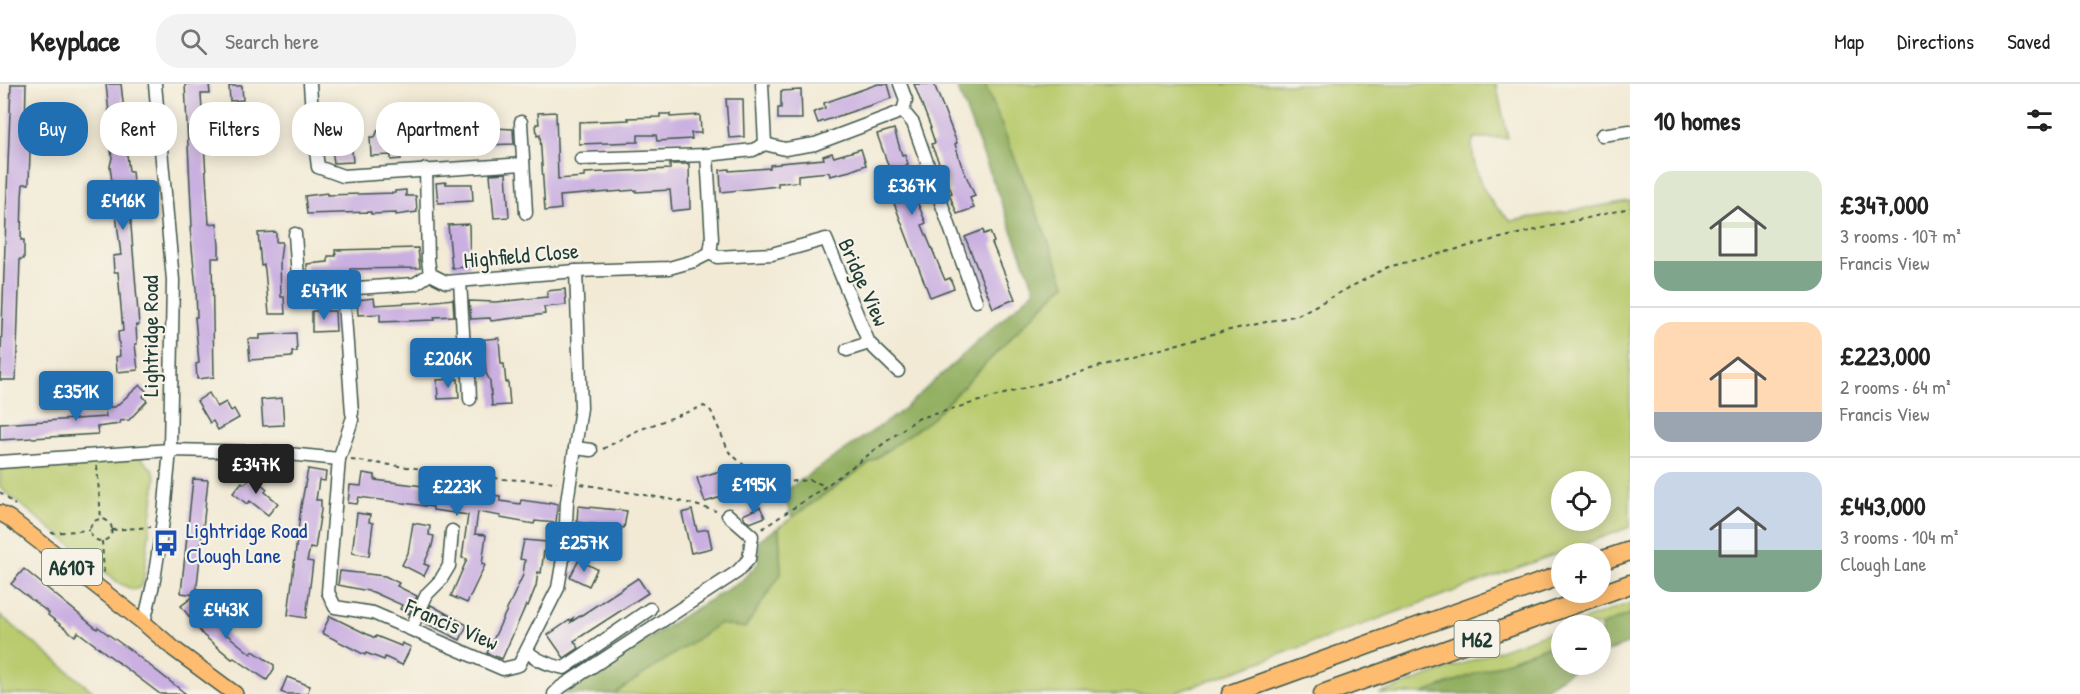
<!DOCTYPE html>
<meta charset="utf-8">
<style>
:root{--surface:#fff;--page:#f2f2f2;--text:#222;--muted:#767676;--line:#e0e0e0;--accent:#1f6fb2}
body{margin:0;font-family:"Patrick Hand",sans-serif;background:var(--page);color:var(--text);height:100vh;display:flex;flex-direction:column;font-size:22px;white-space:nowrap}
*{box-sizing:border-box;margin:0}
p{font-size:20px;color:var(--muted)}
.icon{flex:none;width:33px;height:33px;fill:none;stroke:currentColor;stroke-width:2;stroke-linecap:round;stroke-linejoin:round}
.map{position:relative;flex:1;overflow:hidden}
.details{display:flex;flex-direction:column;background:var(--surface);width:450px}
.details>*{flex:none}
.hud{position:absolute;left:18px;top:18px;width:570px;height:54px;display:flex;gap:12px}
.tools{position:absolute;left:1551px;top:387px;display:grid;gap:12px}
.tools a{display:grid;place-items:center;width:60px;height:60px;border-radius:50%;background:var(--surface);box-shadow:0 3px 15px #0003;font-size:30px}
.price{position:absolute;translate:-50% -51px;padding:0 14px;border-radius:6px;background:var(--accent);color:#fff;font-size:20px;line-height:39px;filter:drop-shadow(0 2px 3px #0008)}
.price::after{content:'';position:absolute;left:50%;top:36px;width:18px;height:14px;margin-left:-9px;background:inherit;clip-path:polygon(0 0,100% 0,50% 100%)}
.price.selected{background:#222;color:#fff}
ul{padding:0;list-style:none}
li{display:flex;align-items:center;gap:18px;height:150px;padding:0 24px}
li+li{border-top:2px solid var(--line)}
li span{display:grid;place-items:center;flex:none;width:168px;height:120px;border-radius:18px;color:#555}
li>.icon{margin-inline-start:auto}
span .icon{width:72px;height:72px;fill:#fffc;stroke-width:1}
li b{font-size:26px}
h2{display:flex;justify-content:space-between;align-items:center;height:72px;padding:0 24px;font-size:26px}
.chip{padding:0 21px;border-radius:24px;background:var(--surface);box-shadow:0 3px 15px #0003;font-size:21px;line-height:54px}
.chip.selected{background:var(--accent);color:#fff}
header{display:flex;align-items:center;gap:36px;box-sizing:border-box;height:84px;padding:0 30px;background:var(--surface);border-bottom:2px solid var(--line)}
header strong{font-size:28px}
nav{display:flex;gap:33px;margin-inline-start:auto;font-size:21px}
.search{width:420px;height:54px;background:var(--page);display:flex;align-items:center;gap:15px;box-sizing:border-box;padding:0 21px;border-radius:24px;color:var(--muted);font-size:22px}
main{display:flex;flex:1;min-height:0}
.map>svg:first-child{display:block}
.green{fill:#b9cb6e;stroke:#6c8451;stroke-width:1.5;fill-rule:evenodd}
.forest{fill:#92af61;stroke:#58764a;stroke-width:1.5}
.building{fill:#cab0e1}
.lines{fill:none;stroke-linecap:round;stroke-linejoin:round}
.minor-casing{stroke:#3f574c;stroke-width:15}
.major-casing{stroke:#3f574c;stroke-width:18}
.highway-casing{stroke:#3f574c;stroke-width:21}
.path{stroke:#3f574c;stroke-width:2;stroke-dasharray:4.5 4.5;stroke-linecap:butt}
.minor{stroke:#fff;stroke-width:12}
.major{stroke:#fdbc6f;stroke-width:15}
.highway{stroke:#fdbc6f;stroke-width:18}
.labels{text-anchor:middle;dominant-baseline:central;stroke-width:4.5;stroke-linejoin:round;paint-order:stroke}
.shield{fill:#f7f3e8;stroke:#60746a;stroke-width:1.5}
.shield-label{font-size:21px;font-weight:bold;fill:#1f3d34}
.street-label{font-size:22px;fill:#1f3d34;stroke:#f7f3e8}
.transit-label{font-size:22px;fill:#164399;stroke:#f7f3e8;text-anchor:start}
</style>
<header>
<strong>Keyplace</strong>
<div class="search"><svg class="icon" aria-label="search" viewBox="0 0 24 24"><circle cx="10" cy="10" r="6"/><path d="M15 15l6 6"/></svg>Search here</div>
<nav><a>Map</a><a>Directions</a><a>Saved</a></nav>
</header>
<main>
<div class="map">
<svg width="1630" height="610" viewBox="0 0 1630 610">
<rect width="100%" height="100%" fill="#f7f3e8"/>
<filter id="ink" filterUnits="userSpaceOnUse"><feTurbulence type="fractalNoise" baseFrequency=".0167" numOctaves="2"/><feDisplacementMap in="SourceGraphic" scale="12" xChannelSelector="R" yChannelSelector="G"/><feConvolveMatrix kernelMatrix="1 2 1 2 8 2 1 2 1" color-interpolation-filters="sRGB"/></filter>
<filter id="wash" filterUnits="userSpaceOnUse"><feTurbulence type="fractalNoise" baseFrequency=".008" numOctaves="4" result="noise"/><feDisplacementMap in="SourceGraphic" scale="24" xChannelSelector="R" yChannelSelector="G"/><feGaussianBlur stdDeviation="1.35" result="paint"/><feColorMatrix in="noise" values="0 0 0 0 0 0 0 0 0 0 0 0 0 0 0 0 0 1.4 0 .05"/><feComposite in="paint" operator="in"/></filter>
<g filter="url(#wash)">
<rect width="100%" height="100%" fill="#f2ead5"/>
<g class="green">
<path d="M985 0H1496L1508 54H1474L1472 60C1474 94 1485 115 1511 137L1630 117V443L1172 610H614L719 540 781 490 779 443 930 336 1065 200ZM1562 398H1600V436H1562Z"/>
<polygon points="140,373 153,386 156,394 143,499 139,504 133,506 119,499 0,404 0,383"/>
<polygon points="1630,519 1630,530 1601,542 1567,542"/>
<polygon points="0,531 96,610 0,610"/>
<polygon points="1561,544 1561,557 1433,606 1422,610 1379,610"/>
</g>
<g class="forest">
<polygon points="956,0 985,0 1065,199 930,336 792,433 782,409 899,329 1035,206"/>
<polygon points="779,443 781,490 745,544 719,540 614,610 564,610 680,534 740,498 758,480 760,455"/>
<polygon points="1630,530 1630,559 1601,570 1601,542"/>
<polygon points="1561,557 1562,580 1581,581 1540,607 1530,610 1422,610"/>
</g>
<g id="blocks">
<g class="building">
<polygon points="11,0 26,0 25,45 37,46 37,61 30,68 29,100 23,100 22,113 21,156 24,156 24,175 20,175 16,296 0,296"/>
<polygon points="106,0 121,0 126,45 124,45 129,87 132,87 134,109 131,109 131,142 139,241 136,241 137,260 135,260 138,286 117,288 116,273 120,272 118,248 123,247 118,188 114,188 113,172 121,171 110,82 112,74 109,49 111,49"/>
<polygon points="185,0 209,0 210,10 201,10 209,140 217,139 219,162 219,174 212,174 214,293 197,295 196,280 199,279 195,233 197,233 196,205 190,143 192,142"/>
<polygon points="878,0 888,0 892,14 818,39 814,28 825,24 824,19"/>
<polygon points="914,0 934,0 957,59 955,60 961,80 975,112 970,114 974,124 957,130 956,127 949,110 952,109 931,60 935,59 930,44 931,44"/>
<polygon points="229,2 242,2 243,16 230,17"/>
<polygon points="801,6 802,35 778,35 778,24 781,24 781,7"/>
<polygon points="726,15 743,15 744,53 729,54"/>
<polygon points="556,28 558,95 584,93 584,89 670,85 670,80 689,80 690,125 672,127 670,106 636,108 636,106 560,112 561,125 545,127 540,51 537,52 536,40 539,40 538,29"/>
<polygon points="660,30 670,30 670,33 700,31 701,49 691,49 692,55 657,57 656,51 638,51 638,58 579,60 579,38 629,36 628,34 660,33"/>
<polygon points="349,37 353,78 334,79 331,58 331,47 333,47 333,38"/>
<polygon points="493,44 513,45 514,60 453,62 434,66 435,70 423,70 423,68 401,70 401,75 391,76 391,71 371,72 370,53 375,53 378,46 383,52 387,53 436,50 436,47 456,45"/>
<polygon points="894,45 902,71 905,70 908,80 906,81 910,101 926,139 922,141 945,196 950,194 954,204 930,213 894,119 896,118 890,100 894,98 877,50"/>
<polygon points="861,65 866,81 850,87 830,92 829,88 798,91 798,98 778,99 778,102 721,108 720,86 729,85 729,87 770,84 770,81 780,80 780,79 824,75 823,72 832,69 834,73"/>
<polygon points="506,89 509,133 494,134 490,90"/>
<polygon points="446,98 446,100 472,100 473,117 438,119 436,99"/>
<polygon points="406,106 406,112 416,112 417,128 396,131 396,129 371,130 371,128 307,130 305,112 327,109 327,111 395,109 395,107"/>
<polygon points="469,140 470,183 452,184 448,141"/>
<polygon points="983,146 984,150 990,148 994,158 992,159 1015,215 993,224 965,153"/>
<polygon points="276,148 276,158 282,158 280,176 281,213 284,213 285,230 269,230 265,186 264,181 261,182 258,149"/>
<polygon points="418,164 420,184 350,185 350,189 325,192 326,195 308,196 307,180 328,178 328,172 336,172 335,166"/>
<polygon points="565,205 566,221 544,223 545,230 491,237 490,234 471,235 469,217 496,218 547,213 547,207"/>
<polygon points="374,214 375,221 427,218 453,215 454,232 434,233 435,236 380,238 380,230 358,231 357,216"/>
<polygon points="312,227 335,227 336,247 312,248"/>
<polygon points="296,249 297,268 292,268 292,273 250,276 248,255 260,255 260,251"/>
<polygon points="499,254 501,280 504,280 506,299 508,298 510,321 492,322 490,297 486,289 485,278 479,279 477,256"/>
<polygon points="443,258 444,281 422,282 420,260"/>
<polygon points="458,295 459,314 438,315 437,296"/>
<polygon points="140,301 147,308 143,312 147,317 129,336 120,337 120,340 97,343 98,350 0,356 0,340 106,333 105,323 115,323"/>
<polygon points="209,309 217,323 226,318 231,327 234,325 239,334 218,346 213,337 210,339 197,317"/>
<polygon points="282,314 284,341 263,342 261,316"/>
<polygon points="308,385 326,388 325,397 319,396 316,416 321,416 321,426 315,465 310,464 307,477 313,478 306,534 288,531 301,422"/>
<polygon points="720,387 728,411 705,418 697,394"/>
<polygon points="363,389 375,391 375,396 431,403 445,405 445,408 471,411 471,409 500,412 500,417 520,420 521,416 549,420 549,418 558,420 556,439 535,437 534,440 500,434 501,432 478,428 475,450 486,451 482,480 485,481 467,519 451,512 467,475 462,474 468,431 433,426 433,423 359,413 357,420 348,419 350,401 361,402"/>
<polygon points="253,393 267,405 265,408 278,419 268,431 250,417 247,420 233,409 242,398 244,400"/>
<polygon points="193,395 208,396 196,511 181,509"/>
<polygon points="578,422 627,427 624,444 577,438"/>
<polygon points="760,423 765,433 750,439 745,435 743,431"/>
<polygon points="692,426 697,447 708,445 712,464 691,469 682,429"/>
<polygon points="357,429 370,431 369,438 373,439 369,472 352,469"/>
<polygon points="413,439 430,442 429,451 434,452 432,462 424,480 429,482 424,492 402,481 408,469"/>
<polygon points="524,456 547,458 546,467 544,467 541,489 538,488 536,502 528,522 526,521 502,575 487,569 523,491 525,476 520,475"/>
<polygon points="579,476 597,485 589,502 570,493"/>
<polygon points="24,485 97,545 98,543 130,566 186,610 160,610 78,548 75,552 48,531 49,529 11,500"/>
<polygon points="340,487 385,492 399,499 397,502 417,512 409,530 400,525 402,521 373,508 338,501"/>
<polygon points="638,494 648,509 574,557 579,564 564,574 548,551 573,534 571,538"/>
<polygon points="194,512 220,545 251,570 253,567 274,581 274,585 267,596 234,574 232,575 203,551 181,522"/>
<polygon points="431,521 467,541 460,556 423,538"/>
<polygon points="330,532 375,554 376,552 401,562 402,559 411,563 402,581 385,573 384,576 366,569 365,571 322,549"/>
<polygon points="287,593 310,602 307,610 286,610 281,608"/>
</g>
</g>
</g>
<g filter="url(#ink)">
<use href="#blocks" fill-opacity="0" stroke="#3f574c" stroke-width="1.5"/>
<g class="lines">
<g class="minor-casing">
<g id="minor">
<polyline points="310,0 313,43 318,83 343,92 523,80"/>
<polyline points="903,27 913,39 976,217"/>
<polyline points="521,38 526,129"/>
<polyline points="1602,51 1630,47"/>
<polyline points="765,60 785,65 815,60 903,27 906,16 900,0"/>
<polyline points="581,75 707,71"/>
<polyline points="426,85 428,176 430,190"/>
<polyline points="295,150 299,208 415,200 430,190"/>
<polyline points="710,169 717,173 772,170 826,155 869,259 898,287"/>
<polyline points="710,169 712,155 707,71 753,66 765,60 762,0"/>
<polyline points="430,190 446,198 576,187 669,184 694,177 710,169"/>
<polyline points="460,197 465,282 469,292 470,315"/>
<polyline points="343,205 352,329"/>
<polyline points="847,266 869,259"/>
<polyline points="352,336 339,375 328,508 335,523 373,529 503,585 519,581 558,504 565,463 567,418 581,324 576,187"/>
<polyline points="575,364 591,366"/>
<polyline points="0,378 170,366 268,368 339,375"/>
<polyline points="565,463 596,468"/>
<polyline points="144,539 154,496 164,430 170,366 173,196 155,0"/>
<polyline points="411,545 427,510 440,497 449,482 452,447"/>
<path d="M527 567C537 577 550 581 564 584L650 525"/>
<polyline points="554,610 561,603 737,488 749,475 752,452 728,431"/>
</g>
</g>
<g class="major-casing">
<polyline id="major" points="0,429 9,434 144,539 174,565 235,610"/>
</g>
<g class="highway-casing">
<g id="highway">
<polyline points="1600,477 1630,467"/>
<polyline points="1231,610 1562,491"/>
<polyline points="1323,610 1630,500"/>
</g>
</g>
<g class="path">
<polyline points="603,365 636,347 704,322 711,327 729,368 747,384 783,398 810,396 826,402"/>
<polyline points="351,376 503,395 557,398"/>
<polyline points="97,382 101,435"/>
<polyline points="581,400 685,418 716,427"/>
<polyline points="0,408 15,421"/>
<circle cx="101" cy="446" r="11"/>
<polyline points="762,445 826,402 917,335 1216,249 1298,231 1388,183 1492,156 1630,124"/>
<polyline points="112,446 151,443"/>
<polyline points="51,449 90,446"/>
<polyline points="102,457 104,490"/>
</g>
<use href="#minor" class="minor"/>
<use href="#major" class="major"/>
<use href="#highway" class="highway"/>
</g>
</g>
<defs>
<g id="bus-bare" transform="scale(2.07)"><path d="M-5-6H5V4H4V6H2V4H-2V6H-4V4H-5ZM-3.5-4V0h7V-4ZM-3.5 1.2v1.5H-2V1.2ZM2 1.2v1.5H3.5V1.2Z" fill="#1a4fb4" stroke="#f7f3e8" stroke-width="2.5" paint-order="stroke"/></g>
</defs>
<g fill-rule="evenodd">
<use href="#bus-bare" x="166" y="459"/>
</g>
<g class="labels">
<g class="shield">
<rect x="42" y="465" width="60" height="36" rx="4.5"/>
<rect x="1454.5" y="537" width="45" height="36" rx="4.5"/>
</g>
<g class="shield-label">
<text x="72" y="483">A6107</text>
<text x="1477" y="555">M62</text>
</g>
<g class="street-label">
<text transform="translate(521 171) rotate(-5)">Highfield Close</text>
<text transform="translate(864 198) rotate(66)">Bridge View</text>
<text transform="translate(150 252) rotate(-90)">Lightridge Road</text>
<text transform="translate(452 540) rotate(23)">Francis View</text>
</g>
<g class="transit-label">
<text x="186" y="446">Lightridge Road<tspan x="186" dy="25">Clough Lane</tspan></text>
</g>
</g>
</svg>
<div class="tools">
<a><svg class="icon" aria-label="locate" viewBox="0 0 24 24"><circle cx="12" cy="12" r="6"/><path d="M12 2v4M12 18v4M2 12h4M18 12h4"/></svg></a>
<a>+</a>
<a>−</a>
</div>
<b class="price" style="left:912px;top:132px">£367K</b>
<b class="price" style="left:123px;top:147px">£416K</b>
<b class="price" style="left:324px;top:237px">£471K</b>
<b class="price" style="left:448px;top:305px">£206K</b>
<b class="price" style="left:76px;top:338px">£351K</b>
<b class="price selected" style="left:256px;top:411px">£347K</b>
<b class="price" style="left:754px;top:431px">£195K</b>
<b class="price" style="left:457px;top:433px">£223K</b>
<b class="price" style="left:584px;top:489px">£257K</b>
<b class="price" style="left:226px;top:556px">£443K</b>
<div class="hud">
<a class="chip selected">Buy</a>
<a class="chip">Rent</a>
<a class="chip">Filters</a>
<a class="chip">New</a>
<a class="chip">Apartment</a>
</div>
</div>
<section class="details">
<h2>10 homes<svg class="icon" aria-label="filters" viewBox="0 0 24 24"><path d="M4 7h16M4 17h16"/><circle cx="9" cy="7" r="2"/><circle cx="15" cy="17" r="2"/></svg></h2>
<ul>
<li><span style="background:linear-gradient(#dfe7d0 75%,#7fa58c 0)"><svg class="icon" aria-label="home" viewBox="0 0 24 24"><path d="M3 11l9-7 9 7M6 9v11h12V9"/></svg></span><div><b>£347,000</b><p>3 rooms · 107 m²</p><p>Francis View</p></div></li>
<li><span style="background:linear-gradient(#ffd9b3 75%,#9aa5b1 0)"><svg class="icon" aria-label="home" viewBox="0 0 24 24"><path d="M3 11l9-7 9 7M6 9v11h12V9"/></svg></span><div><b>£223,000</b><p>2 rooms · 64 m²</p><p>Francis View</p></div></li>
<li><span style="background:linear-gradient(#c9d6e8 65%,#7fa58c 0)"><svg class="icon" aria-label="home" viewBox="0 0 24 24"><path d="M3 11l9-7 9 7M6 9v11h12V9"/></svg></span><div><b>£443,000</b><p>3 rooms · 104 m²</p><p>Clough Lane</p></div></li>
</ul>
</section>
</main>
